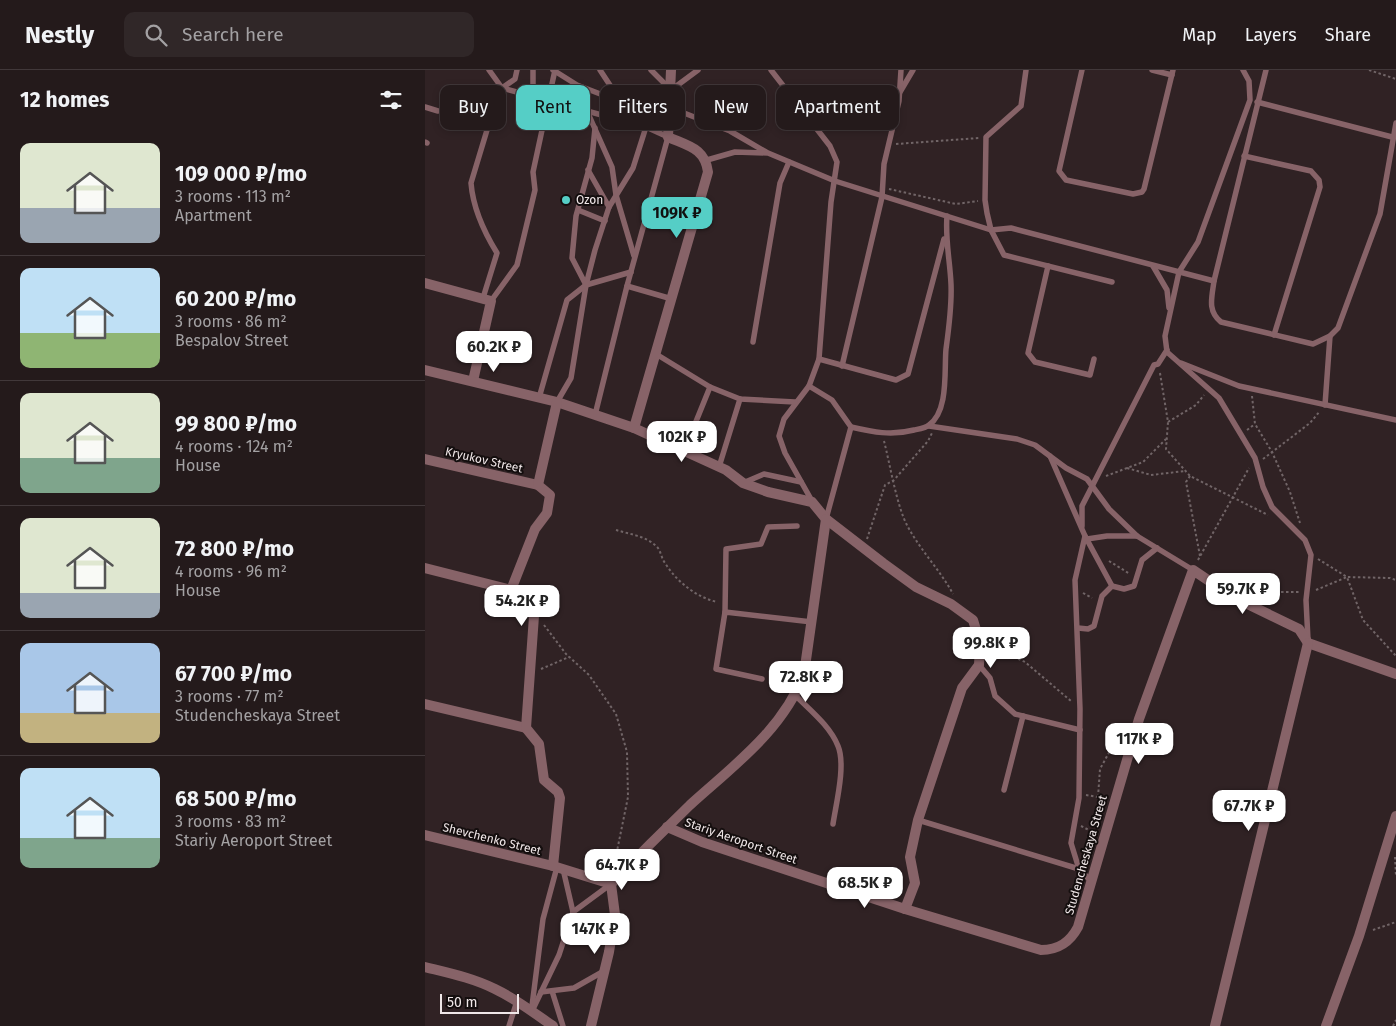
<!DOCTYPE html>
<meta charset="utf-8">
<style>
:root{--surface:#241a1b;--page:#302728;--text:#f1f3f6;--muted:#a3a1a3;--line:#41383a;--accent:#55cec6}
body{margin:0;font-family:"Fira Sans",sans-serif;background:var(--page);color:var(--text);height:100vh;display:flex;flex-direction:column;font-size:19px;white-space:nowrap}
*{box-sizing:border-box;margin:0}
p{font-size:16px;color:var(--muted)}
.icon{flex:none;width:28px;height:28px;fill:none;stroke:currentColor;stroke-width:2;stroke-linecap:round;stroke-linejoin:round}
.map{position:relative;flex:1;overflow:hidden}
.details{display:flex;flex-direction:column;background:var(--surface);width:425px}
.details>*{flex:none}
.hud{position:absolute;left:15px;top:15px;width:475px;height:45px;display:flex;gap:10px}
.scale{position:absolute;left:15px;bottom:12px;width:79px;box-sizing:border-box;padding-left:5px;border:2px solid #f0e7e8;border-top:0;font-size:14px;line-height:18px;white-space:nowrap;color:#f0e7e8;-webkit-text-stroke:4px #140e0e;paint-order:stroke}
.price{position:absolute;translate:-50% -42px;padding:0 11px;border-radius:10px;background:#fff;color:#222;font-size:16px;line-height:32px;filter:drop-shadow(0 1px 2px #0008)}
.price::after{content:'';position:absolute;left:50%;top:30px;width:15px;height:11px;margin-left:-8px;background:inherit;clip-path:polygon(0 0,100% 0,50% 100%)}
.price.active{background:var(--accent);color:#111}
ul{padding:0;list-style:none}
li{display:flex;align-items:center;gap:15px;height:125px;padding:0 20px}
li+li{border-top:1px solid var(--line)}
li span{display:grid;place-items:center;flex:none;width:140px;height:100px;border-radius:10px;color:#555}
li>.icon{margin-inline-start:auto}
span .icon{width:60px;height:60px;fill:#fffc;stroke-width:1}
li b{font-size:21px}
h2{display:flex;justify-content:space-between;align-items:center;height:60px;padding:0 20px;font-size:21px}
.pill{padding:0 18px;border-radius:10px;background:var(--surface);box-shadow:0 2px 8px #0003,0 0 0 1px var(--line);font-size:18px;line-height:45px}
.pill.active{background:var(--accent);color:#111}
header{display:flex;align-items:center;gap:30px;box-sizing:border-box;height:70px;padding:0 25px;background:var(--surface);border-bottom:1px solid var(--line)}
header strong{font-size:24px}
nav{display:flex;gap:28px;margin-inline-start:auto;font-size:18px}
.search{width:350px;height:45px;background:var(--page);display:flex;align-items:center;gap:12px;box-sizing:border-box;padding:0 18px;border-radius:10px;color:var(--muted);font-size:19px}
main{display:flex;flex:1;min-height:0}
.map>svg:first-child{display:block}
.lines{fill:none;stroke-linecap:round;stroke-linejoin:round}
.path{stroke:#716567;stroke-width:2;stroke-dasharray:2.5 2.5;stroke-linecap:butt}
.service{stroke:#876368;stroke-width:5.5}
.minor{stroke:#876368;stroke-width:10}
.tertiary{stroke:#876368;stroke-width:10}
.poi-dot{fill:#55cec6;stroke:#140e0e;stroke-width:2}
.labels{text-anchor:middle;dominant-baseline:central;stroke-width:4;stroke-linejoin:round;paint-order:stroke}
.poi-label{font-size:12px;fill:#f0e7e8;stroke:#140e0e;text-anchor:start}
.street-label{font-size:12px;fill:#f0e7e8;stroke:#140e0e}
</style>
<header>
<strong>Nestly</strong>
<div class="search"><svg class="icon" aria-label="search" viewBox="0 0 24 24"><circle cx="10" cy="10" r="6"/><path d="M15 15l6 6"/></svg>Search here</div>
<nav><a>Map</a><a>Layers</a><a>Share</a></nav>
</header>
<main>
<section class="details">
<h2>12 homes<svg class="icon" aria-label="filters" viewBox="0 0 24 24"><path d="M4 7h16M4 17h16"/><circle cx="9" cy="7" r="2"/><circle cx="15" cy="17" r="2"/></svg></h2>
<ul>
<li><span style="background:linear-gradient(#dfe7d0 65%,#9aa5b1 0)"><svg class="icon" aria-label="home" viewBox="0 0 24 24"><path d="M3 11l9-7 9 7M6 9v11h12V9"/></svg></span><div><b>109 000 ₽/mo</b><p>3 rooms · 113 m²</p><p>Apartment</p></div></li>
<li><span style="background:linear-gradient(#bfe0f5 65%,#8fb573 0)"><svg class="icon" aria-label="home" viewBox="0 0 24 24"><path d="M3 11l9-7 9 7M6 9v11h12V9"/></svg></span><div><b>60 200 ₽/mo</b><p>3 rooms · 86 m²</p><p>Bespalov Street</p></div></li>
<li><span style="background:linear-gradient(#dfe7d0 65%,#7fa58c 0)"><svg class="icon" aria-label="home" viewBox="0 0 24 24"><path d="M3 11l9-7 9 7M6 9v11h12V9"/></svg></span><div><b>99 800 ₽/mo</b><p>4 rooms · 124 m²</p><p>House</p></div></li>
<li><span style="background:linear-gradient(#dfe7d0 75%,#9aa5b1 0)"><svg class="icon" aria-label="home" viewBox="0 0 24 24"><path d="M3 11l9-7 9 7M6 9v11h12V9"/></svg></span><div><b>72 800 ₽/mo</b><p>4 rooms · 96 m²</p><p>House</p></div></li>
<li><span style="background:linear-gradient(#a9c7e8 70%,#c2b280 0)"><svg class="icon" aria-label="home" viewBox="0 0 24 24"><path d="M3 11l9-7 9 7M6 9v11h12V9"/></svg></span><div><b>67 700 ₽/mo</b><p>3 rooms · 77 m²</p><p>Studencheskaya Street</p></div></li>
<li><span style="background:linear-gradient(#bfe0f5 70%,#7fa58c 0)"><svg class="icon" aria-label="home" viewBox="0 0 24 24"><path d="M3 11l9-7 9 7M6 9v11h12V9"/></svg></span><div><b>68 500 ₽/mo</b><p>3 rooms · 83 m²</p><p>Stariy Aeroport Street</p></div></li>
</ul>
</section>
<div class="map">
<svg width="971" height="956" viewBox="0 0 971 956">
<rect width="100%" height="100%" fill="#302224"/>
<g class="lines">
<g class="path">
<polyline points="944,0 971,9"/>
<polyline points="471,74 554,68"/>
<polyline points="464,119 531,134 553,131"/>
<polyline points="735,303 743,352 741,379 765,406 843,445"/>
<polyline points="827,326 830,354 847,382 865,422 875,453"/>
<polyline points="743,352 771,335 779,325"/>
<polyline points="822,360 830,354"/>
<path d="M459 371C465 394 472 438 483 457 496 481 515 500 528 524"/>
<polyline points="838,389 885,353 895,341"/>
<polyline points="702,398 726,405 760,401"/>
<polyline points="681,406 718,392 741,369"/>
<polyline points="765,406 761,412 775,486"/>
<path d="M191 460C204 464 221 466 231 476 236 480 236 488 240 493 252 512 271 527 292 532"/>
<polyline points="442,469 460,415 469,410 503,371 507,363"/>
<polyline points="893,489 922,507 965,508 971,510"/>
<polyline points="773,490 824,398"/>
<polyline points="684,491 705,504"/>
<polyline points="891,520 922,507 938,550 971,586"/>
<polyline points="821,522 874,522"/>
<polyline points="658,523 667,528"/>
<polyline points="119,555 141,584 164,605 191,644 202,682 203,727 192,781 195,789"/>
<polyline points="566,576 600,592 646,631"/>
<polyline points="116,599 144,587"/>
<polyline points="661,725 673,727 679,732"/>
<polyline points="673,727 675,699 692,668 699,662"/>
<polyline points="656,756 670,763"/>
<polyline points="970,787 971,807"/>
<polyline points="948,860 971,852"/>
<polyline points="968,956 971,950"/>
</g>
<g class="service">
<polyline points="64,0 77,18 221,57 243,67 202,216 170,345"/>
<polyline points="108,0 108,27"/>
<polyline points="128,0 152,15 196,32 232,32 246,20 226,0"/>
<polyline points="175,0 196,32 205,52"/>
<polyline points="273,0 246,20 259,43 305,61 341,82"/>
<polyline points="346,0 405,76 412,92 406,132 394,289 384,316 359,349 354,366 360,383 387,431"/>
<polyline points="601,0 596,36 561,67 560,130 562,143 566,160 579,185 687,212"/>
<polyline points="657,0 634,101 641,110 708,124 717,122 719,119 748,0"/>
<polyline points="727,0 747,5"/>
<polyline points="818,0 824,11 825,30 773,172 754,202 740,266 742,282 794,328 830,388 838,417 847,437 880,470 886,485 881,530 883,570"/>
<path d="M841 0 789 211C787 227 782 241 796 252L888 274 905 266 913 258 955 144 971 53"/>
<polyline points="475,22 488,0"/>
<polyline points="832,32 967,67"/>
<polyline points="0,37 13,41"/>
<polyline points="162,41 187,97 191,125 209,186"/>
<polyline points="0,72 2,73"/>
<polyline points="819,86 886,101 894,110 895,117 849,265"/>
<polyline points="282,90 310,82 343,83 410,111 566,160 586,158 789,211"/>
<polyline points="163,100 184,137"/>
<polyline points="153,140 180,151"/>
<polyline points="623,196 603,283 610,292 665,305 669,289"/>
<polyline points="728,196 742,220 744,238"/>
<polyline points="161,215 147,188 151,146 167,88 170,58"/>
<polyline points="202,216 247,229"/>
<path d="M58 228 72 183C59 162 48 138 46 113L72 27 77 18 90 9 92 0"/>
<polyline points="66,231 92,195 110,120 108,102 130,0"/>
<polyline points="328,272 355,113 364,92"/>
<polyline points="231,284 285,317 315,329 370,332"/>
<polyline points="394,289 471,310 483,304 519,169"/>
<polyline points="756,293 814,316 971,350"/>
<polyline points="417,296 457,127 459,94 474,31 476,0"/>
<polyline points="384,316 407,330 426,357 401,449"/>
<polyline points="114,328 142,230 161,215 206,202"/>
<polyline points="132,332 146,308 161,215 170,180 184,137 208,98 221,57"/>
<polyline points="900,335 905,266"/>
<polyline points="504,356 592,369 610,375 641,398 662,409 684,439 712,466 768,500"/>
<path d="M426 357C448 362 466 366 489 360 494 359 501 358 504 355 524 341 519 300 521 279 524 257 527 236 526 214 525 191 520 169 522 146"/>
<polyline points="259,381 285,317"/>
<polyline points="625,386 660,466 650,510 655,639 654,728 646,773 654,799 666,811"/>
<polyline points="294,397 315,329"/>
<polyline points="318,413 339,404 376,412"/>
<polyline points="657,456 657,436 729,295 733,294 742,280"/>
<polyline points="660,466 687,516 699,519 709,516 717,490 732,478"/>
<polyline points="662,469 682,466 712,466"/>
<polyline points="300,542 301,479 336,474 343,457 372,456"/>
<polyline points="653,558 663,559 669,556 677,526 687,516"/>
<polyline points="554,595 565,608 570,626 590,644 655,660"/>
<polyline points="337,609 291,599 300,542 387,552"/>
<path d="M371 626C386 641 405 656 413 676 421 695 411 734 408 754"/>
<polyline points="579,720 598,646"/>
<polyline points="493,750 654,799"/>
<polyline points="148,842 186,814"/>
<polyline points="127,921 138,956"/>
<polyline points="116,922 149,918 179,901"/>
<polyline points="107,936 118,849 132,797"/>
<polyline points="107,941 134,885 148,842 138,799"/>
<polyline points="84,956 92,931"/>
</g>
<g class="minor">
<polyline points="0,213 66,231 48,311"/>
<polyline points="0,300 132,332 209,358 301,400 318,413 343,422 387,432 401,449 458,493 491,517 526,534 548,550 555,573 554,595 537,618 493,750 485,787 490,813 480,839"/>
<path d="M209 358 283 102C280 78 263 76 243 67L246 0"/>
<polyline points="0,389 113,415"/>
<polyline points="0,498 86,520"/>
<polyline points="0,634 101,658"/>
<path d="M242 757 277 772 480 839 616 880C634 880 645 872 653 857L714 649 768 500 808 527 874 559 883 573 971 604"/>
<path d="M0 765 128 796 186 814C212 787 238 761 265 735 308 696 358 660 379 604L401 449"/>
<polyline points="128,796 135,728 133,722 119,710 114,674 101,658 109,546 86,520 110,459 122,443 125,425 113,415 132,332"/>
<polyline points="166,956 184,882 190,845 186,814"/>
<polyline points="790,956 883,573"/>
<polyline points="901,956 934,866 971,746"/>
</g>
<path class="tertiary" d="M0 897C24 903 48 908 70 919 91 929 109 943 128 956"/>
</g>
<circle class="poi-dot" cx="141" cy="130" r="5"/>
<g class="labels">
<g class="poi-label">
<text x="151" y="130">Ozon</text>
</g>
<g class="street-label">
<text transform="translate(59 390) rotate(13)">Kryukov Street</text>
<text transform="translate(67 769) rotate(14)">Shevchenko Street</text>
<text transform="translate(316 771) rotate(19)">Stariy Aeroport Street</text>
<text transform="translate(661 785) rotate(-74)">Studencheskaya Street</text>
</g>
</g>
</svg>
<div class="scale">50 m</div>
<b class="price active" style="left:252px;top:169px">109K ₽</b>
<b class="price" style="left:69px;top:303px">60.2K ₽</b>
<b class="price" style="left:257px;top:393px">102K ₽</b>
<b class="price" style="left:818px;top:545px">59.7K ₽</b>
<b class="price" style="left:97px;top:557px">54.2K ₽</b>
<b class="price" style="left:566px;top:599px">99.8K ₽</b>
<b class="price" style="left:381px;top:633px">72.8K ₽</b>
<b class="price" style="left:714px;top:695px">117K ₽</b>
<b class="price" style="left:824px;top:762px">67.7K ₽</b>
<b class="price" style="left:197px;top:821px">64.7K ₽</b>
<b class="price" style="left:440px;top:839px">68.5K ₽</b>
<b class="price" style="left:170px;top:885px">147K ₽</b>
<div class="hud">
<a class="pill">Buy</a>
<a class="pill active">Rent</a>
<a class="pill">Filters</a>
<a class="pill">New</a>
<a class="pill">Apartment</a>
</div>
</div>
</main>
